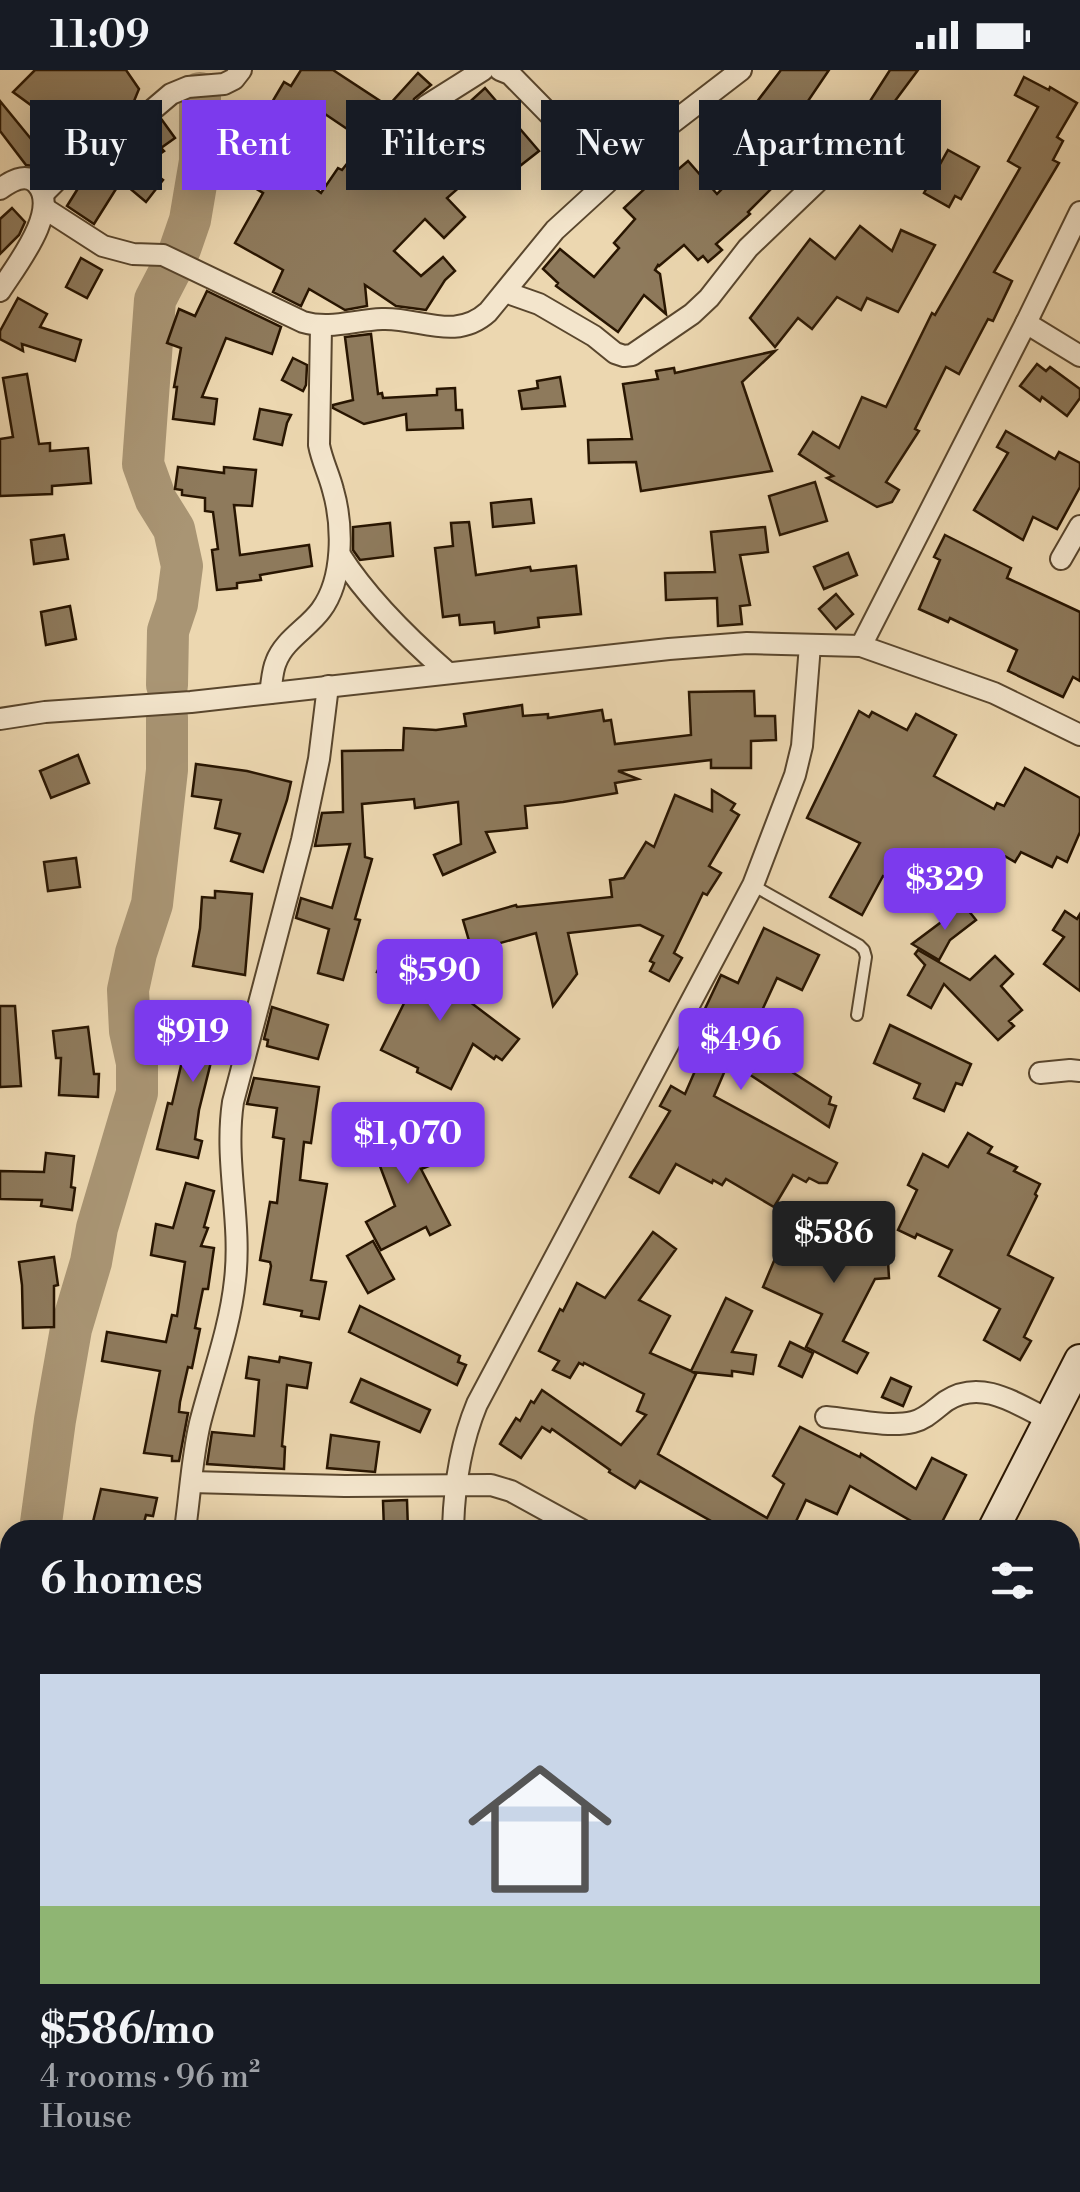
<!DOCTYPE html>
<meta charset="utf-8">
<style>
:root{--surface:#171b24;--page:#20242c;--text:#f1f3f6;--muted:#9ea1a6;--line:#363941;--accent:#7c3aed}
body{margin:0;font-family:"Libre Bodoni",serif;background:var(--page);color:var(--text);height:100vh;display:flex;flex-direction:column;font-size:38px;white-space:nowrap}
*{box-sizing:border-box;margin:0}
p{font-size:32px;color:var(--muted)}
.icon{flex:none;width:55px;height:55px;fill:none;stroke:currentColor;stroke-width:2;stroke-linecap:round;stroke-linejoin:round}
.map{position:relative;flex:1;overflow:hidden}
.side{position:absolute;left:0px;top:1450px;width:1080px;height:672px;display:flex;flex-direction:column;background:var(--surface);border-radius:30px 30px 0 0;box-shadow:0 5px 25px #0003}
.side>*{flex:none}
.banner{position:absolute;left:30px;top:30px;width:1020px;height:90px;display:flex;gap:20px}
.price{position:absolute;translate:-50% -85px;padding:0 22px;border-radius:10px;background:var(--accent);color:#fff;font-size:32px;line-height:65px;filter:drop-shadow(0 2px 5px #0008)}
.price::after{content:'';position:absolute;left:50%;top:60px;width:30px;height:22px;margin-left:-15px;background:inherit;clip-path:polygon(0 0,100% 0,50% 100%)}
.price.active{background:#222;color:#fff}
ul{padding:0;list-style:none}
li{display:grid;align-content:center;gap:20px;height:530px;padding:0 40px}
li+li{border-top:2px solid var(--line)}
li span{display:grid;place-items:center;height:310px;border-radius:0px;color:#555}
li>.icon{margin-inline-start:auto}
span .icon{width:180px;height:180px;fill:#fffc;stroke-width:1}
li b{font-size:42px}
h2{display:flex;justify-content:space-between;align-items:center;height:120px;padding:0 40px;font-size:42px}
.chip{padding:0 35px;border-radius:0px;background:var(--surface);box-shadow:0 5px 25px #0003;font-size:35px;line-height:90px}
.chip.active{background:var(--accent);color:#fff}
.status{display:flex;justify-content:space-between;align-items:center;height:70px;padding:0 50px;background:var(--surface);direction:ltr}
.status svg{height:28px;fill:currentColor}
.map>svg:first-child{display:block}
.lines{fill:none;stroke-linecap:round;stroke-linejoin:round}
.river{stroke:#a99574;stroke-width:42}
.building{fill:#8e7a5c;stroke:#281501;stroke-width:2.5;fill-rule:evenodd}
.lane-casing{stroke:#59462d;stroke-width:14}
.street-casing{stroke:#59462d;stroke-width:24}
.secondary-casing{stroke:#281501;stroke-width:34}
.lane{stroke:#f3e5cc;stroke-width:10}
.street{stroke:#f3e5cc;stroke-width:20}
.secondary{stroke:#f3e5cc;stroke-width:30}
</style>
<div class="status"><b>11:09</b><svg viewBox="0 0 49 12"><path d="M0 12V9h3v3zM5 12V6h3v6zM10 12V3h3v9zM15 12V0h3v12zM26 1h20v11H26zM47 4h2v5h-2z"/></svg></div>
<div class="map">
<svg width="1080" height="2122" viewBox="0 0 1080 2122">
<rect width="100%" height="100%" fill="#ecd7b0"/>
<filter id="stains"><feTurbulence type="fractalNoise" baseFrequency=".002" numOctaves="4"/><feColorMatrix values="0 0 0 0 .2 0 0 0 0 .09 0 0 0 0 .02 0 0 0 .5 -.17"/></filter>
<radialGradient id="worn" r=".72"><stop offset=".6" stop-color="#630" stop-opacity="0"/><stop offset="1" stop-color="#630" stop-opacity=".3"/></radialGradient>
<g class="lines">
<g class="river">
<polyline points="180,179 190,150 200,91 200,23"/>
<polyline points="167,615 168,561 177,534 182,496 174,459 156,430 143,394 155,230 170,201"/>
<polyline points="40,1460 55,1350 71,1259 91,1192 97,1158 137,1023 137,993 130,961 128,920 136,883 152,834 167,700 167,647"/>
<polyline points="0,1875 10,1777"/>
</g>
</g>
<g class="building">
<polygon points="35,0 126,0 139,19 132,36 118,45 99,37 76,68 13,22"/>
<path d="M301 0H333L388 36 418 3 431 15 414 29 412 36 414 42 421 48 431 49 441 58 485 18 539 81 502 110 488 92 447 128 465 147 444 168 425 149 394 181 421 206 443 187 455 201 445 210 426 240 396 236 365 215 367 236 345 240 309 219 301 236 273 222 283 200 235 173 263 123 232 104 244 84 209 62 223 41 255 61 284 12 291 16ZM319 40 365 71 342 100 338 98 321 123 285 95Z"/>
<polygon points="781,0 829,0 808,31 842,60 859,35 865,39 890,0 918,0 892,35 902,42 881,74 876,71 859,94 850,87 839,103 816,85 800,108 790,100 748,142 750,144 716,174 722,180 708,192 703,186 698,190 684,175 659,196 658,195 655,200 660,204 666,244 644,225 618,262 556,216 558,213 543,199 560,179 594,207 619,178 614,173 635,149 624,138 656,108 661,114 688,91 717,124 762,79 749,68 770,43 756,33"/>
<polygon points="1024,7 1049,20 1050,17 1077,33 1057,67 1063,71 1053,90 1059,93 994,202 1012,211 993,251 988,249 959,304 946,297 915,359 919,361 886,412 899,420 892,432 877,437 827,408 833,406 799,384 813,362 839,378 862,327 886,337 932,243 935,245 1020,98 1008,91 1038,37 1015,25"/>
<polygon points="0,31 45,86 33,96 26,95 0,61"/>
<polygon points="162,50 175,68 161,78 164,81 144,95 163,110 146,132 121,111 94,154 67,136 82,112 84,113 132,68"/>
<polygon points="948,80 979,97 961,129 955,126 949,137 924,123"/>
<polygon points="12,138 25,152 19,165 0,184 0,149"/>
<polygon points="860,156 892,181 901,160 935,175 898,242 867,228 861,240 837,227 812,259 798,248 775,277 750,248 810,169 835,189"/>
<polygon points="81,188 102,200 87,228 66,217"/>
<polygon points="207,221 281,257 272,284 226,268 202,327 217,329 214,354 173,349 177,317 174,317 181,278 167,273 179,239 195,246"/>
<polygon points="18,228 47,244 40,257 81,270 75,291 22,274 23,281 0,269 0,261"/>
<polygon points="371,264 378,324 382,323 383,328 437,325 437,319 455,318 456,340 462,340 463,358 407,360 406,344 364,354 333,338 333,335 353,330 345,267"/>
<polygon points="775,281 742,312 772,401 641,421 636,392 589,393 588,370 632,369 623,314 658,309 656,301 674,298 675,303"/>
<polygon points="293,288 307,295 306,315 303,321 282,310"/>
<polygon points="1037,294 1046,301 1050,297 1080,319 1080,328 1067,346 1042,327 1040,331 1020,316"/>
<polygon points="27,304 39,374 50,373 50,381 88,378 91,413 52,416 52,424 0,426 0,369 13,367 3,308"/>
<polygon points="560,307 565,336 522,339 519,321 538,318 537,311"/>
<polygon points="260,339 291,345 287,353 282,375 254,369"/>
<polygon points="1006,361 1055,389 1059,382 1080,393 1080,417 1057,459 1033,447 1023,470 974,440 1008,383 997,377"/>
<polygon points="178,397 224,403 224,397 256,400 252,436 234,435 240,485 309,475 312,496 260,505 261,510 237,513 237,518 217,520 212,480 218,479 213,442 205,441 205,428 182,425 182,420 175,419"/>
<polygon points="815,412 827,451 780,465 769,426"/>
<polygon points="531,429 534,453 493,457 491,433"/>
<polygon points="469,452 476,505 530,497 531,501 576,496 581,544 538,548 539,557 495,563 494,552 460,555 459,545 443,547 435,478 453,476 451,453"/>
<polygon points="390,453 393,486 360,490 353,480 353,457"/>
<polygon points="765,457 768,482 740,485 750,535 740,536 742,554 718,556 717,528 666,530 665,503 715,502 711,462"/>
<polygon points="64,465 68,489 34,494 31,470"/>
<polygon points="945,465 1011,498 1007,508 1080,542 1080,611 1073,607 1063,627 1008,601 1017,580 950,548 948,552 919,539 940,490 934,487"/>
<polygon points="848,483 857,505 824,519 814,497"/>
<polygon points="836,524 853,544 836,559 819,539"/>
<polygon points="70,536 76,569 46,575 41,542"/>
<polygon points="754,621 755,646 775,646 776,670 751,671 751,698 711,698 711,690 618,701 638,709 615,713 617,723 563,732 525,736 527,758 486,762 495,782 443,805 434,785 461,774 458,732 415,738 414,729 362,734 365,787 372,789 355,849 360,850 343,910 318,903 329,859 296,848 301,828 332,838 350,774 315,776 322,743 343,742 342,681 403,680 404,658 436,660 466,656 464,644 522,635 523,646 548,644 548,648 602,640 604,651 611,650 615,674 691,665 689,622"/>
<polygon points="859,641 869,647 872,642 907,660 916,644 956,665 934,706 994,739 997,733 1004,736 1025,698 1080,728 1080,762 1067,792 1057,787 1052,797 1021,782 1015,792 996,781 976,822 934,801 924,824 883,806 862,845 830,827 860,773 807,748"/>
<polygon points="78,685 89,713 51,728 40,701"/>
<polygon points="196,694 247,701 291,712 287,730 263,802 231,791 240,764 215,758 221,730 192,726"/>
<polygon points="712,720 735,734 731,740 739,745 709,796 721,803 707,825 703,823 674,883 682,888 669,911 650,901 654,893 650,891 663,866 640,855 568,863 577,904 553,936 536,863 472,881 463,850 516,835 517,837 612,827 610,810 624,808 646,772 654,777 675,725 712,741"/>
<polygon points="76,788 80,817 48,821 44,792"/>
<polygon points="215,821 252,824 245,905 193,896 200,858 202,827 215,828"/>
<polygon points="964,835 976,850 950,870 939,890 912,874"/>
<polygon points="1065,841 1077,849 1080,844 1080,921 1044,894 1064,867 1053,860"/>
<polygon points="764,858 819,885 802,920 777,908 747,973 831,1027 829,1034 836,1036 829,1057 729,991 714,1026 837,1093 827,1113 819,1113 809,1108 806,1112 793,1105 774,1137 726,1109 722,1115 713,1110 712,1113 676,1094 659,1123 630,1107 670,1041 660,1036 671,1016 685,1024 717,950 703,943 721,905 738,913"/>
<polygon points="918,880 970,910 995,886 1013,904 1001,916 1022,940 1009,951 1014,956 998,970 944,914 931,938 908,925 925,895 915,884"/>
<polygon points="386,883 430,903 432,899 474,925 470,932 519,969 502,990 496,986 494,989 473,974 451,1019 417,1002 418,998 381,980 412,917 377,902"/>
<polygon points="202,934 232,942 226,966 218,964 199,1040 195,1069 202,1071 198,1088 157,1079 168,1033 172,1034 186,974 192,975"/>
<polygon points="0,936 15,936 21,1016 0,1017"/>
<polygon points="272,937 328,955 318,989 267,976 268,970 264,969"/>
<polygon points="890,955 971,994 962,1015 956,1013 944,1041 914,1028 920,1014 874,993"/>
<polygon points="88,957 94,1004 99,1004 98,1027 59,1025 61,988 56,988 53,961"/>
<polygon points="254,1008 319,1017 311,1073 304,1072 300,1110 327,1114 311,1210 326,1212 319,1249 301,1246 302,1241 264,1234 271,1196 270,1192 260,1190 270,1132 277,1133 284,1069 273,1067 277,1038 247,1034"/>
<polygon points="428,1054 442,1091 421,1099 450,1155 430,1165 426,1157 381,1180 366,1152 395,1136 372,1075"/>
<polygon points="968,1063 992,1077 988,1083 1017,1097 1014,1101 1040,1114 1035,1124 1037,1126 1008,1185 1053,1208 1024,1267 1031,1271 1020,1290 984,1270 1000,1239 939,1206 952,1180 917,1164 915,1168 898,1160 917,1120 908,1115 923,1084 948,1097"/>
<polygon points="46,1083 74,1086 71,1117 75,1118 72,1140 41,1136 42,1130 0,1129 0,1101 44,1102"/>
<polygon points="186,1113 214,1121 204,1157 208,1158 201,1176 214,1178 208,1219 203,1219 195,1258 200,1259 192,1298 188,1297 180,1332 179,1342 188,1343 179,1391 172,1391 172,1386 144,1383 160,1301 102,1291 107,1262 166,1272 172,1245 177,1246 185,1192 151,1185 156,1154 173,1158"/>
<polygon points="850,1145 886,1158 889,1208 875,1209 843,1271 868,1283 857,1303 806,1277 822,1244 763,1217 782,1172 833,1194"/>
<polygon points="653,1162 676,1179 639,1230 670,1246 650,1283 691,1301 726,1228 752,1241 732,1282 756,1285 753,1304 732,1301 732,1306 692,1302 696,1304 658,1384 767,1448 784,1414 773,1406 800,1357 860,1387 861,1384 916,1419 932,1388 966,1405 938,1460 905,1460 911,1451 850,1416 837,1444 806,1430 792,1460 727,1460 640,1411 635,1418 609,1402 610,1400 552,1359 550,1362 542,1357 521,1388 500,1374 516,1348 520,1351 531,1331 534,1333 542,1320 621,1375 646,1345 637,1341 644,1324 584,1293 583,1295 579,1293 570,1308 553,1300 559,1291 539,1281 560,1239 563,1241 577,1213 605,1228"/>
<polygon points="373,1171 394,1209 368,1223 347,1186"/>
<polygon points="54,1187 58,1215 54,1216 54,1257 23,1258 22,1215 19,1192"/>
<polygon points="360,1236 460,1286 458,1292 466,1295 457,1315 349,1262"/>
<polygon points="790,1272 813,1283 802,1307 779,1296"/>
<polygon points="249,1287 279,1292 280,1287 311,1293 307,1318 287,1315 282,1376 285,1377 284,1399 207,1394 212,1362 254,1366 259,1310 246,1308"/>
<polygon points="891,1308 911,1317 903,1336 882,1327"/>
<polygon points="361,1309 430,1340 420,1362 351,1332"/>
<polygon points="331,1365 379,1372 375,1402 327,1398"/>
<polygon points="101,1419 157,1428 153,1446 146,1445 142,1460 91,1460"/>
<polygon points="407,1430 408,1460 384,1460 383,1431"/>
</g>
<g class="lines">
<g class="lane-casing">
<g id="lane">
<polyline points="754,816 859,875 864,880 866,887 857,945"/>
<polyline points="799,2112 811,2122"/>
</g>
</g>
<g class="street-casing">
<g id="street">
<polyline points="500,0 510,4 611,107"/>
<polyline points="426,36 483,0"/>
<path d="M0 119C10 112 25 102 36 113 62 139 15 197 0 221"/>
<polyline points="43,124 90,77 151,41 171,24 188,17 224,14 234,9 241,0"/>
<path d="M44 138 103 176 133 184 163 185 303 252C330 260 354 250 382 249 419 247 455 272 488 242L555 160 672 53 741 0"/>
<polyline points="505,222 539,234 594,266 615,283 624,286 632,285 692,244 709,228 748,178 819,110"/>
<polyline points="1026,253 1080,286"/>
<path d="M340 485C368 529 408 568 447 602"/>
<polyline points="1061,489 1080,456"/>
<polyline points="861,576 1026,253 1080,142"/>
<path d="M270 623C272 613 272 601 276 592 284 570 308 558 321 540 344 509 343 455 333 420 329 404 322 391 319 375L321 257"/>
<polyline points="0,649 45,642 191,632 669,579 747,573 861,576 994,623 1080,665"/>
<polyline points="1040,1003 1070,1000 1080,1001"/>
<path d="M826 1347C851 1349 889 1358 913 1352 926 1349 935 1339 946 1331 981 1308 1017 1334 1049 1350"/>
<polyline points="191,1412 345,1416 491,1415 511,1421 582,1460"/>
<path d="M185 1460C190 1425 192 1387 200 1353 212 1306 230 1258 235 1210 242 1150 224 1092 233 1032L302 770 319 689 328 616"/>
<path d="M453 1460C454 1416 460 1375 477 1334L753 815 795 705 802 676 810 575"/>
<polyline points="1070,1707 1080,1711"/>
<polyline points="1070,2044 1080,2051"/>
</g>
</g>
<g class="secondary-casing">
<g id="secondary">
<polyline points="993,1460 1080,1290"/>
<polyline points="519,2122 525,2112"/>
</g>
</g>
<use href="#lane" class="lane"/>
<use href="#street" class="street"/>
<use href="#secondary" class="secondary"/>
</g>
<rect width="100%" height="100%" filter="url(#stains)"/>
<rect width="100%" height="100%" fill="url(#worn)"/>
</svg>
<b class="price" style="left:945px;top:863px">$329</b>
<b class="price" style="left:440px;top:954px">$590</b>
<b class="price" style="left:193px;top:1015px">$919</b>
<b class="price" style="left:741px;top:1023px">$496</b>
<b class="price" style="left:408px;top:1117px">$1,070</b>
<b class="price active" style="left:834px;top:1216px">$586</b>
<div class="banner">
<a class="chip">Buy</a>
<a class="chip active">Rent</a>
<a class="chip">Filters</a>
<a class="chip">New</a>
<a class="chip">Apartment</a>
</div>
<section class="side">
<h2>6 homes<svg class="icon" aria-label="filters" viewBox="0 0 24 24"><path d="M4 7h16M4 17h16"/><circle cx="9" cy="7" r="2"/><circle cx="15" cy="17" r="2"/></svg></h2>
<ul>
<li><span style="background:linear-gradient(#c9d6e8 75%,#8fb573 0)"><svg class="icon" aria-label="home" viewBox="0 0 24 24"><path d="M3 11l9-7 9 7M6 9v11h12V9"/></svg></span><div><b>$586/mo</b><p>4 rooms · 96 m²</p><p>House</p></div></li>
</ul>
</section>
</div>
